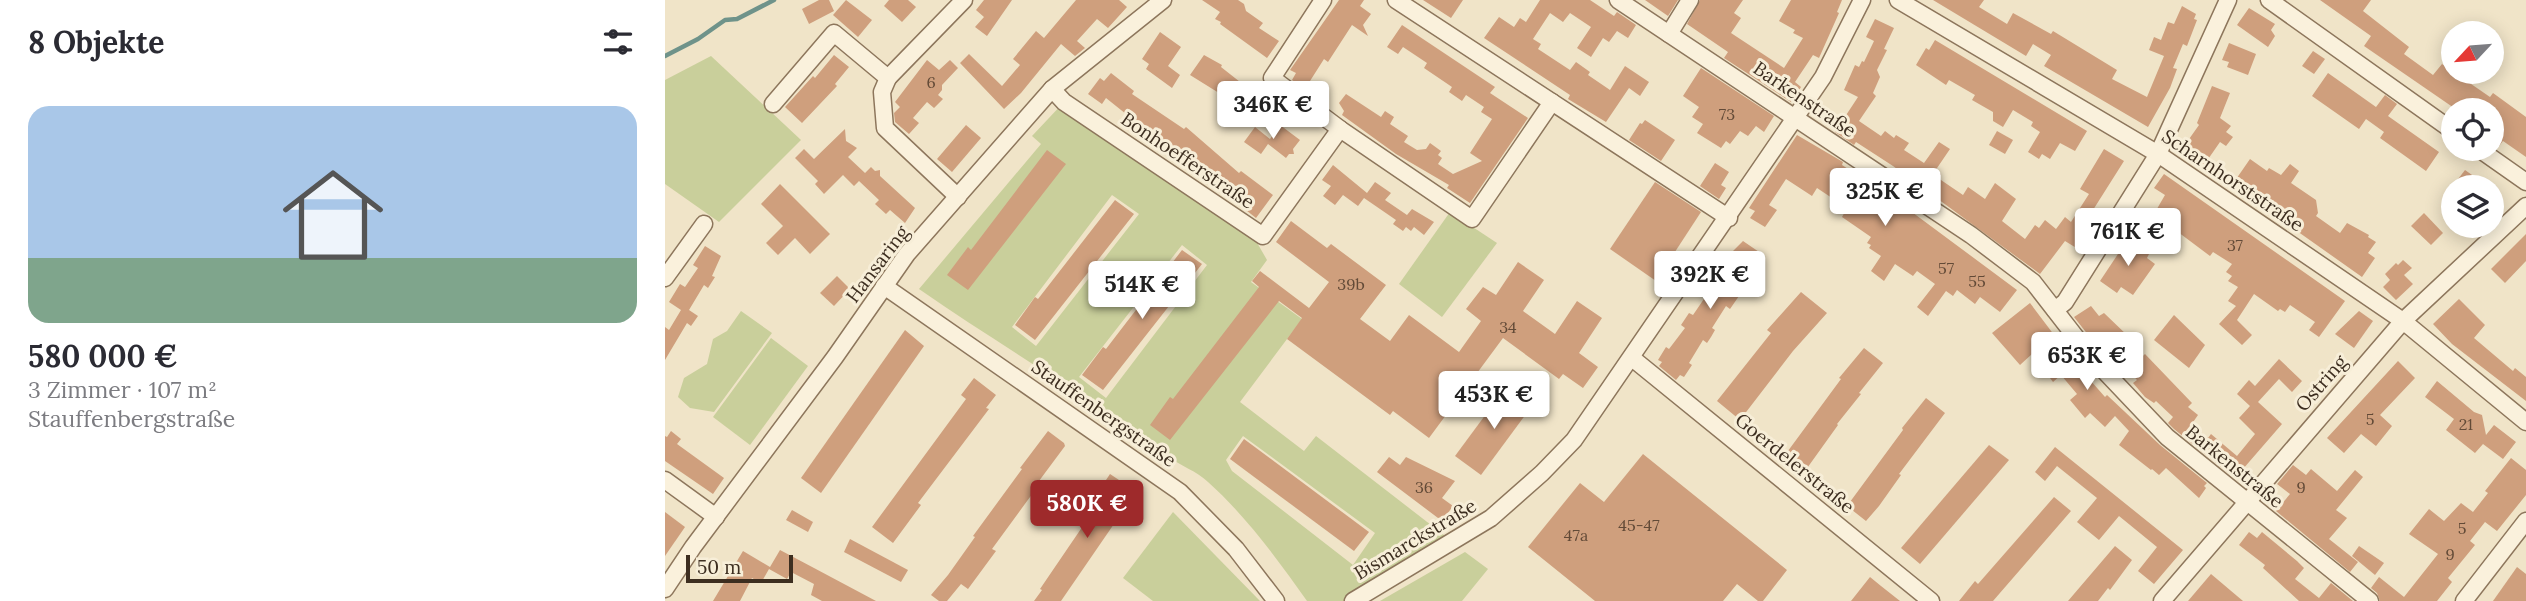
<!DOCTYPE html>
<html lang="de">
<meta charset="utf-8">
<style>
:root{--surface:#fff;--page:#f7f7f7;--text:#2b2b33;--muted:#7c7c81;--accent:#9e2a2b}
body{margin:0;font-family:Lora,serif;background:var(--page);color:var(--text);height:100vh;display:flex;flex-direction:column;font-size:26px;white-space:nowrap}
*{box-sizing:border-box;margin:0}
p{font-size:23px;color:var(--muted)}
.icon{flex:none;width:38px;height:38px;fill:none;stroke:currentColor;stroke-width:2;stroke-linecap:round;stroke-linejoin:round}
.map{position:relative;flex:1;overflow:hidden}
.side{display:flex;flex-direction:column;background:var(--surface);width:665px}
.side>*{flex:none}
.needle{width:46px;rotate:244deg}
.tools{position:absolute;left:1776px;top:21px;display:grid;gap:14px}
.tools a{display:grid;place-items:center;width:63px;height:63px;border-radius:50%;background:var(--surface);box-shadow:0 4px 18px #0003;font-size:35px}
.scale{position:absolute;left:21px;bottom:18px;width:107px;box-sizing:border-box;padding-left:7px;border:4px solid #3d2e20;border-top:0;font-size:19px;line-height:24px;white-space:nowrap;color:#3d2e20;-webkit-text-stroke:5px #f7eed8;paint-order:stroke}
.price{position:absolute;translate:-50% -60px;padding:0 16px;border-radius:7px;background:#fff;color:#222;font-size:23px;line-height:46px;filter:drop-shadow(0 2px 4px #0008)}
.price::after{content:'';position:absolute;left:50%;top:42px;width:21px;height:16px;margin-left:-10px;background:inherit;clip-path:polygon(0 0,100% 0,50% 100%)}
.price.selected{background:var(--accent);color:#fff}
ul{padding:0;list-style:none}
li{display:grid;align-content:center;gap:14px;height:371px;padding:0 28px}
li span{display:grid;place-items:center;height:217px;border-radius:21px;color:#555}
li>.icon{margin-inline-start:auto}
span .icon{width:126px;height:126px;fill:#fffc;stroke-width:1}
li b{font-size:30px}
h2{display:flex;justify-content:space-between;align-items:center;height:84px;padding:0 28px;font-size:30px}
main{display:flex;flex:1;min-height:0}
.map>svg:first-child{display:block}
.green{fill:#c9cf9b;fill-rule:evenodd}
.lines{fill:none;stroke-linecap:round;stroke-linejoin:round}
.stream{stroke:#6f938a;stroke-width:4.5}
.building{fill:#cf9f7d}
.minor-casing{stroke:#8d765c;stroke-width:19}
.minor{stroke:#faf1dc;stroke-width:16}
.labels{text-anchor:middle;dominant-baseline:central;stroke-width:6;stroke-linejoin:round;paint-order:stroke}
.number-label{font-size:16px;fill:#624a37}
.street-label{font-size:19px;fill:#3d2e20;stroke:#f7eed8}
</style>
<main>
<section class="side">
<h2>8 Objekte<svg class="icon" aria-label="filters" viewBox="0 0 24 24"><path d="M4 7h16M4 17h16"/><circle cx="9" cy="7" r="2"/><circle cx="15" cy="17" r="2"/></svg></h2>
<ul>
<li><span style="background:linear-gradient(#a9c7e8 70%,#7fa58c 0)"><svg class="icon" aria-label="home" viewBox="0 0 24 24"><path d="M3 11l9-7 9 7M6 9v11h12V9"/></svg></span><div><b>580 000 €</b><p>3 Zimmer · 107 m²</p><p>Stauffenbergstraße</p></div></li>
</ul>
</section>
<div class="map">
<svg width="1861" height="601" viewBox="0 0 1861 601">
<rect width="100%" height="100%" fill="#f0e4c8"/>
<g class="green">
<polygon points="46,56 136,140 54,222 0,184 0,80"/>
<path d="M399 102 583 227 602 260 586 282 637 319 575 402 639 451 651 436 788 542 688 601H642C613 560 581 516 543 482 532 471 515 466 503 456 423 396 336 346 254 289L376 144 367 136ZM447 195 474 214 371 346 347 327ZM517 245 542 265 441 398 414 377ZM578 436 710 533 688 565 567 471 561 460Z"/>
<polygon points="785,212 832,243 777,317 734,284"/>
<polygon points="76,311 107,333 49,412 25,408 13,397 19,378 42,364 48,339 62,331"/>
<polygon points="106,338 143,366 85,445 48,417"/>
<polygon points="508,512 595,601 488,601 458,578"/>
<polygon points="800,552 823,569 797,601 715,601"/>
</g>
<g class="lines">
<polyline class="stream" points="0,56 33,39 60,20 72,19 109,0"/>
</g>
<g class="building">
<polygon points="154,0 164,0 169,11 144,24 137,9"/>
<polygon points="181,0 207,20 193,37 168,15"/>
<polygon points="224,0 243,0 251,7 237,22 219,6"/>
<polygon points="319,0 347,0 322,36 310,27 319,17 311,10"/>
<polygon points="411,0 454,0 462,7 443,28 432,19 412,41 420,48 410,56 396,44 356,93 339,109 295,63 304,54 337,86 355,65 348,59 371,31 379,38"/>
<polygon points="537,0 573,0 579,4 581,11 598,23 594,28 614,41 602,58 555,24 556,22 550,19 555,12"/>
<polygon points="674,0 699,0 695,6 706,14 698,25 703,36 687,25 663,62 659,59 645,81 651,84 645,93 627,80 631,73 625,70"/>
<polygon points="758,0 798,0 786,18"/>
<polygon points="875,0 925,0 949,16 952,12 971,25 963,38 952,31 944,42 938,38 926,57 912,48 926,27 905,13 898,22 885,13 868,39 876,44 873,49 905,70 911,62 925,72 923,75 945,90 960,66 984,82 975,96 964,88 941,122 903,99 905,95 819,38 834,17 849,27 855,18 861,22"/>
<polygon points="980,0 1013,0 1003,16"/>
<polygon points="1035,0 1078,0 1069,13 1076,18 1066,33 1119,68 1138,38 1128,33 1130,30 1114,21 1126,0 1177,0 1172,12 1174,13 1154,58 1148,55 1130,82 1136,87 1126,102 1059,58 1063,52 1022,24"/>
<polygon points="1268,0 1319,0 1314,7 1342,24 1348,13 1386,34 1388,31 1452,70 1447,79 1482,97 1499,56 1484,50 1489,37 1496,40 1503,22 1509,24 1517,6 1531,14 1529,19 1532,20 1522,46 1518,44 1508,68 1512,69 1505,88 1483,127 1379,66 1386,55 1368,44 1361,56"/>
<polygon points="1655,0 1706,0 1698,11 1744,47 1739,54 1768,75 1777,64 1825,97 1828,93 1861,117 1861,157 1838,141 1834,146 1827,140 1827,110 1792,110 1699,46 1706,36"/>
<polygon points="1584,8 1610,24 1606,30 1610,36 1603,47 1572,25"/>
<polygon points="1210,19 1229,28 1219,49 1222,50 1212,70 1215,77 1208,93 1211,96 1194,121 1216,136 1220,131 1229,138 1231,135 1244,143 1239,150 1259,163 1274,142 1285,149 1270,171 1276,174 1273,178 1298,195 1303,187 1320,199 1330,183 1351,199 1337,221 1360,239 1370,225 1374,228 1380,220 1391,229 1400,217 1406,222 1424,194 1415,189 1439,149 1459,161 1416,229 1423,234 1413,249 1400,241 1375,274 1228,166 1191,142 1189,145 1170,132 1193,97 1179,90 1190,65 1194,67 1197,61 1199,62 1209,41 1201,37"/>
<polygon points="737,25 830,87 825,93 863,118 805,203 782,188 784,185 731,154 677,115 679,111 674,103 681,94 716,117 720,111 729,117 725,124 743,136 739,142 752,150 761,149 765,143 776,151 773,155 777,158 773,164 788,174 817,161 805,153 827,119 816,112 819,107 801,95 797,101 784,92 787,87 759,68 762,63 738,47 733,54 722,47"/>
<polygon points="495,32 516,47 503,66 515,75 507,88 481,69 484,64 477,59"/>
<polygon points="1270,40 1422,131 1410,151 1395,143 1385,159 1377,154 1374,159 1363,152 1375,132 1366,126 1368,122 1348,110 1338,127 1328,121 1328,112 1307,100 1310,95 1284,80 1281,85 1251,65 1261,48 1264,50"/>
<polygon points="1564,43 1591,54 1583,75 1562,67 1564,62 1557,60"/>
<polygon points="1648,51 1660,59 1649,74 1637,66"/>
<polygon points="169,55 184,67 170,84 172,86 137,123 120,107 148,76 150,78"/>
<polygon points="539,55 557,65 556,67 589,93 585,98 599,109 585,127 557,106 562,98 525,75"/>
<polygon points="262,60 274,70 285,60 293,68 277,85 277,90 273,95 278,99 269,108 262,102 248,118 254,123 244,134 230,122 229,113 235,107 230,102"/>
<polygon points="1036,68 1109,116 1099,132 1091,126 1083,136 1075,131 1065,144 1061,141 1056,148 1032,133 1038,124 1027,117 1034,107 1018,96"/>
<polygon points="446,73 469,91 467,94 519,129 521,127 574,173 576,171 608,195 591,218 490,138 487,143 468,130 466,123 458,117 461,114 441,98 437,104 423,94 435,78 439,81"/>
<polygon points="1663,73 1711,107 1720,95 1732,104 1723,116 1774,152 1761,171 1715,138 1719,132 1701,119 1694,129 1647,96"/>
<polygon points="1547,86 1565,93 1555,118 1566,126 1561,132 1568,137 1561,146 1555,142 1539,165 1517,149 1534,125 1532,123"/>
<polygon points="980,120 1010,140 996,161 964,140 975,123 977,124"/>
<polygon points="301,125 316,138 287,172 272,159"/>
<polygon points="615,125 635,140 628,149 629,154 624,154 621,158 603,144 596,154 579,142 590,127 605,139"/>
<polygon points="180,129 181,141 192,148 183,157 200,173 206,167 210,171 215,170 215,176 250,208 240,223 225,210 221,214 210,204 214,200 194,181 189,186 178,175 159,194 150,184 153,181 130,158 139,149 149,159"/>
<polygon points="1332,131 1348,140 1340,154 1324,145"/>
<polygon points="1132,135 1178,162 1177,165 1232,201 1352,290 1335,312 1315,297 1310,304 1292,290 1288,296 1281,291 1263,316 1252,307 1270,284 1252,271 1248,276 1230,264 1219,281 1206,271 1216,256 1204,248 1206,245 1202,243 1206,237 1177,217 1182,208 1152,188 1147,196 1121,179 1104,205 1112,210 1100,227 1085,218 1090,211 1084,208"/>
<polygon points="382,150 401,164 303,290 282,275 303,247 306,250"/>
<polygon points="1585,159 1602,171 1604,168 1616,175 1625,164 1634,171 1626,183 1651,200 1653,213 1651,216 1675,233 1682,223 1704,235 1703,237 1711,242 1703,253 1710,258 1697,277 1567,185"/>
<polygon points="1050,163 1064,172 1056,185 1061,188 1054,199 1032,184 1035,186"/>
<polygon points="668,165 702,193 710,182 726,193 720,200 742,215 747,209 769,222 759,235 749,227 746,231 741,227 738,231 728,224 731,220 699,198 693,206 678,195 670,205 658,196 666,186 657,180"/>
<polygon points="1800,170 1824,187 1787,187"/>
<polygon points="1499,174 1680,301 1654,337 1644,330 1650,322 1625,305 1620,312 1615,309 1613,311 1589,294 1572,320 1587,335 1577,345 1554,324 1571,306 1563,301 1573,287 1563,281 1567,276 1561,272 1567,264 1548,252 1545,256 1489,214 1500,195 1489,188"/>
<polygon points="990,182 1036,212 991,281 945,249"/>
<polygon points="115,184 165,234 145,254 130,238 113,255 101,243 118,226 96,204"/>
<polygon points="450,200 469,214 370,340 350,325 370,297 373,299"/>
<polygon points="1759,213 1778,233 1766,245 1746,226"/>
<polygon points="626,221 662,248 666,244 721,285 695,319 725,341 744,315 794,352 816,321 801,309 818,287 831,295 853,262 879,280 858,311 890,334 912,301 937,318 914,353 933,367 918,388 898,374 894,379 838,338 764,438 728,411 725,415 622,339 637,318 614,301 505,440 485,425 505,397 508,399 594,287 587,281 595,271 644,308 664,282 611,242"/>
<polygon points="1861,234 1861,261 1840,283 1826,269"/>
<polygon points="1457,236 1484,254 1482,258 1490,264 1468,295 1456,287 1452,293 1435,281 1453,254 1448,250"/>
<polygon points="1078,241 1097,254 1093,260 1095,261 1070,294 1074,296 1065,309 1061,306 1047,328 1050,330 1046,337 1042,343 1038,340 1024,363 1027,365 1019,377 1015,375 1011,380 994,366 997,362 993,360 1001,347 1004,349 1020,328 1016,325 1024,313 1028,315 1043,293 1039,291 1048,279 1051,281 1066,259 1064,257 1068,251"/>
<polygon points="40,246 56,256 47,276 50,277 43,288 39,285 24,310 33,316 26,326 22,323 0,360 0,327 4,330 16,310 4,302 15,284 20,287 33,268 28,265"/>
<polygon points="517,250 537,264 438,390 417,375 438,347 441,349"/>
<polygon points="1738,260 1747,268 1739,275 1748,284 1731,300 1718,287 1725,280 1720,274 1731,263 1733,265"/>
<polygon points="172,276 185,289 169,306 155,293"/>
<polygon points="1136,292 1162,313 1128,351 1075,420 1052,401 1106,333 1102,330"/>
<polygon points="1794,299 1820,325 1809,338 1848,371 1850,368 1861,377 1861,401 1787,344 1768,324"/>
<polygon points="1365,303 1411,364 1440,397 1442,395 1495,445 1542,483 1539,486 1541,488 1534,498 1501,468 1494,475 1487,469 1486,470 1454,445 1464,431 1450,416 1440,427 1425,413 1420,418 1405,400 1412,394 1396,375 1388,382 1367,354 1355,365 1327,333"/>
<polygon points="1426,306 1434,316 1439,313 1464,337 1439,355 1409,317"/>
<polygon points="1694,311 1708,321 1689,348 1670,334"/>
<polygon points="1509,315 1540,345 1524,368 1489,340"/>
<polygon points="240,330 259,346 156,493 136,478"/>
<polygon points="1199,348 1218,363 1194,393 1196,394 1172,424 1173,425 1140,471 1120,455 1176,379 1174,378"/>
<polygon points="1480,354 1527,403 1523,407 1533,415 1526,425 1543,438 1546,434 1572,456 1590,434 1574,418 1585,406 1572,394 1584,380 1590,386 1614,359 1637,381 1627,392 1614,379 1593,402 1617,424 1578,469 1575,467 1567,476 1509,429 1503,423 1508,417 1491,401 1489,403 1480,397 1468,383 1472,380 1463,370"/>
<polygon points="1733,361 1750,378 1715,415 1727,426 1711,446 1696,434 1679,453 1662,438"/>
<polygon points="309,378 331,395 321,408 324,409 253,503 256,505 228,543 207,527 301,399 296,395"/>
<polygon points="1772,381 1809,412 1817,415 1821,435 1829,425 1851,442 1838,459 1818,444 1810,453 1781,430 1789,419 1760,397"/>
<polygon points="841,387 867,406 816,475 790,456"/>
<polygon points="1261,398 1280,413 1234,474 1236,475 1214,506 1201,521 1182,506 1238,430 1237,428"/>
<polygon points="6,431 16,439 12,444 59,478 48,494 0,461 0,436 2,437"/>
<polygon points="383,431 399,443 400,446 374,481 376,482 327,549 331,551 303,589 296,584 282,601 274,601 266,595 283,575 310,537 308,536 357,469 355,468"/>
<polygon points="579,439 704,532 689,551 565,459"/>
<polygon points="1324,445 1344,460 1255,564 1236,548"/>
<polygon points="1390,447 1518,550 1489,584 1473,571 1492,547 1454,516 1434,540 1412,522 1432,498 1392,466 1380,481 1370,472"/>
<polygon points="978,454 1122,570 1098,601 1093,601 1072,584 1058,601 930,601 863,547 915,483 939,502"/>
<polygon points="724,457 735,465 741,457 790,481 777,498 788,506 777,521 712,472"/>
<polygon points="1846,458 1861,470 1861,495 1832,531 1820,522 1805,541 1810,545 1783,578 1787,582 1772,601 1715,601 1712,593 1706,588 1714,577 1739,597 1773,554 1744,534 1764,509 1779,521 1796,503 1808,512 1823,493 1820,491"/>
<polygon points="1628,465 1641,475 1646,469 1672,491 1690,470 1698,477 1671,510 1682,518 1664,539 1693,562 1685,572 1611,511 1625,494 1612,484"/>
<polygon points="445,474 469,490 459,504 462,505 396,601 369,601 377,590 375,589 439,495 433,492"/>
<polygon points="1389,497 1406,511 1328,601 1294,601 1310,581 1313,584"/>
<polygon points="127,510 148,522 143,532 121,520"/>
<polygon points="0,512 20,527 0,556"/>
<polygon points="1584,532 1592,538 1597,532 1632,561 1639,568 1630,579 1654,598 1666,583 1688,601 1634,601 1598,568 1600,565 1574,545"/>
<polygon points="185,539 243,570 236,582 179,552"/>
<polygon points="1450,546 1467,560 1445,590 1443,588 1433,601 1403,601"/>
<polygon points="1694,546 1719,563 1710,575 1687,556"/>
<polygon points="115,550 149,568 211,601 157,601 146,595 149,584 126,572 122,579 104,569 96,583 87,578 75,601 48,601 78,551 105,567"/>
<polygon points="1852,567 1861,574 1861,601 1828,601"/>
<polygon points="1546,574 1578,601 1523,601"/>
<polygon points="1205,577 1216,586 1235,601 1186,601"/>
</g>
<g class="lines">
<g class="minor-casing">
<g id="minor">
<polyline points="658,0 607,78 675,129"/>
<polyline points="731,0 1064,218"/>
<polyline points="953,0 1306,235 1368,282 1427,358 1502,437 1705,601"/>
<polyline points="1233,0 1493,154 1738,321 1861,422"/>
<polyline points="1604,0 1788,131"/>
<polyline points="1004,34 1025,0"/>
<polyline points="223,78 299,0"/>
<polyline points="387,89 399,102 598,236 675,129 807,219 887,102"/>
<polyline points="108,104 169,33 223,78 217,92 220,128 293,197"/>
<polyline points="1814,149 1861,182"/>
<polyline points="0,278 39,224"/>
<polyline points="219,286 515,492 571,549 611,601"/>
<polyline points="1390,310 1400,302 1493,154 1563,0"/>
<polyline points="967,358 1266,601"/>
<polyline points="0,480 51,517"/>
<polyline points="0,589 28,547 170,357 242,254 387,89 498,0"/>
<polyline points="688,601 826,518 877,473 909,440 1158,77 1197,0"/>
<polyline points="1497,601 1738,321 1861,206"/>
<polyline points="1799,601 1861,521"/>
</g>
</g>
<use href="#minor" class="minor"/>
</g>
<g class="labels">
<g class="number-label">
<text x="266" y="82">6</text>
<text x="1062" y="114">73</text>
<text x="1570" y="245">37</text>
<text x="1281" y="268">57</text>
<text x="1312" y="281">55</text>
<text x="686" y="284">39b</text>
<text x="843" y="327">34</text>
<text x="1705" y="419">5</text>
<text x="1801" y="424">21</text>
<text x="759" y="487">36</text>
<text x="1636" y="487">9</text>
<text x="974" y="525">45-47</text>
<text x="1797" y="528">5</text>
<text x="911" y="535">47a</text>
<text x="1785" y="554">9</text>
</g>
<g class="street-label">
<text transform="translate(1140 99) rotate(34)">Barkenstraße</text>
<text transform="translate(523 160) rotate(34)">Bonhoefferstraße</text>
<text transform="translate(1568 180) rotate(34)">Scharnhorststraße</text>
<text transform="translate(212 264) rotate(-53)">Hansaring</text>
<text transform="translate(1656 383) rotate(-49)">Ostring</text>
<text transform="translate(439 413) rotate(35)">Stauffenbergstraße</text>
<text transform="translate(1130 463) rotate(39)">Goerdelerstraße</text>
<text transform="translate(1570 466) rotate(39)">Barkenstraße</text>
<text transform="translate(750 539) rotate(-31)">Bismarckstraße</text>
</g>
</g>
</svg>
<div class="tools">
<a><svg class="needle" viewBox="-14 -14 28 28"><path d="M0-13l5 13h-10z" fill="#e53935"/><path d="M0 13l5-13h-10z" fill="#7c7c81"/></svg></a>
<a><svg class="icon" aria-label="locate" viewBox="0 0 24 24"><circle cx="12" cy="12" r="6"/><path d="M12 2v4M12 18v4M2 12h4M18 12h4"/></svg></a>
<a><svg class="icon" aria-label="layers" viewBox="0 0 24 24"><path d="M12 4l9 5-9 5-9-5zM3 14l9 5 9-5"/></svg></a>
</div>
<div class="scale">50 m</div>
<b class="price" style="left:608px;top:141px">346K €</b>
<b class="price" style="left:1220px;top:228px">325K €</b>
<b class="price" style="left:1463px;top:268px">761K €</b>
<b class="price" style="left:1045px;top:311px">392K €</b>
<b class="price" style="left:477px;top:321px">514K €</b>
<b class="price" style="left:1422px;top:392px">653K €</b>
<b class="price" style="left:829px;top:431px">453K €</b>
<b class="price selected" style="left:422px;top:540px">580K €</b>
</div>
</main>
